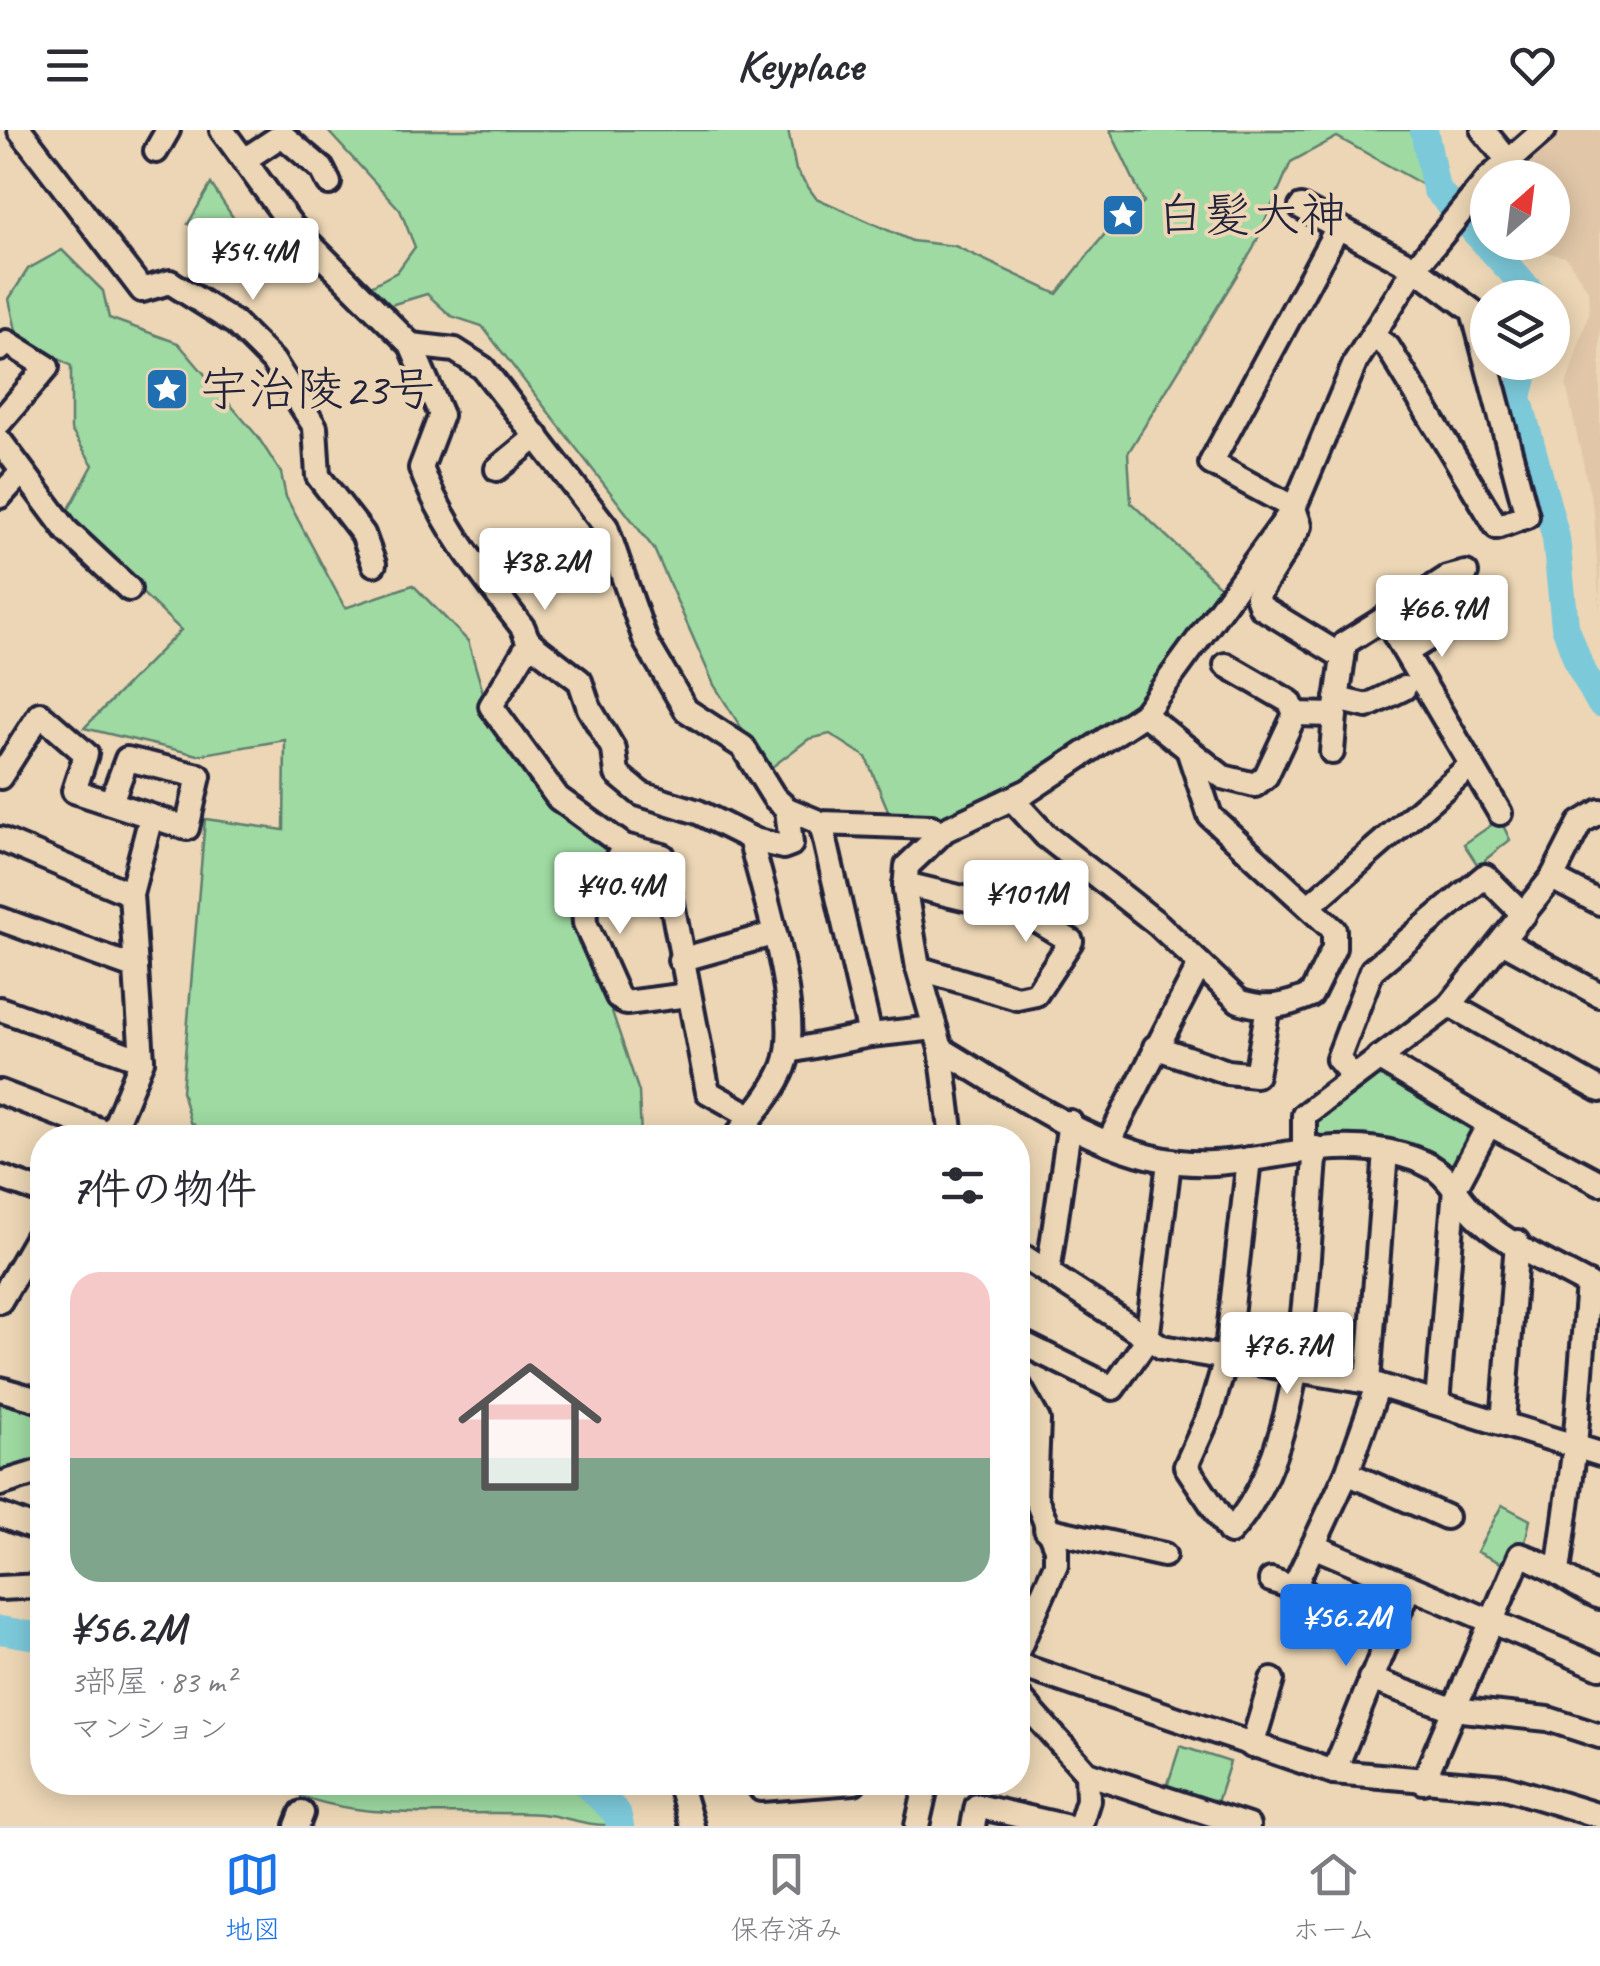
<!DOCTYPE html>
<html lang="ja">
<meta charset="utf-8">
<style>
:root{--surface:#fff;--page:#f2f2f3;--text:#2b2b33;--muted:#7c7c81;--line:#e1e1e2;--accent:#1a73e8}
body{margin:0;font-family:Caveat,"Klee One",sans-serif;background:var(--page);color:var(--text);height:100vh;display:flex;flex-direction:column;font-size:38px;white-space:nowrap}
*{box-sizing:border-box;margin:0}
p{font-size:32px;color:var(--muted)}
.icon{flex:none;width:55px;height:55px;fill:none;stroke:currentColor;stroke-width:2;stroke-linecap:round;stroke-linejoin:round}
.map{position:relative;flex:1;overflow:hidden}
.side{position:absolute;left:30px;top:995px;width:1000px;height:670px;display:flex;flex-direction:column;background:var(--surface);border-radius:40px;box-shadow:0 5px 25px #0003}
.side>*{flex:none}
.needle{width:65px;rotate:28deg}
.controls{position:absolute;left:1470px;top:30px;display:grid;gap:20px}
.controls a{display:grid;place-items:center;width:100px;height:100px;border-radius:50%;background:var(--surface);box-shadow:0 5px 25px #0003;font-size:50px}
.price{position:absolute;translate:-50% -85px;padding:0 22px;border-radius:10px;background:#fff;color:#222;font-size:32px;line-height:65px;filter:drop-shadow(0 2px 5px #0008)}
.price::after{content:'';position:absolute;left:50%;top:60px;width:30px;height:22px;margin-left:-15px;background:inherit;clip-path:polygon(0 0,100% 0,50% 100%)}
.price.active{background:var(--accent);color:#fff}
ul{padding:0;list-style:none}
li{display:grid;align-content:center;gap:20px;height:530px;padding:0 40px}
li+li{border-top:2px solid var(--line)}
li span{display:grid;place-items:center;height:310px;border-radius:30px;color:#555}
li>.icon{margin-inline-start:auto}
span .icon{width:180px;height:180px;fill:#fffc;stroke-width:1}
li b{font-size:42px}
h2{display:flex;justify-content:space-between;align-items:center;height:120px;padding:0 40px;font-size:42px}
header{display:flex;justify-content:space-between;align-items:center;height:130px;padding:0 40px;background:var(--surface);font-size:45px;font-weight:700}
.dock{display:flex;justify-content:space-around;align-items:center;height:140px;border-top:2px solid var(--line);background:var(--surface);font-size:28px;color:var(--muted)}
.dock a{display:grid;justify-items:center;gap:5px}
.dock .active{color:var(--accent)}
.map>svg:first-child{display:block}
.built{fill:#e1c7a8}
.green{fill:#9edaa2;stroke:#607e6e;stroke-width:2.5}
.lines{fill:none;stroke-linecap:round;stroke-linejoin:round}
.river{stroke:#7cc9da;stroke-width:28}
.minor-casing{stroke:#22223b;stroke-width:30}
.minor{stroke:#ecd6b5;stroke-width:22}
.labels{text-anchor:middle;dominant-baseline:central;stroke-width:8;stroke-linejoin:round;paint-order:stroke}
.poi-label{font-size:48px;fill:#22223b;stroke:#ecd6b5;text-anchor:start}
</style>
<header><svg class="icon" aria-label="menu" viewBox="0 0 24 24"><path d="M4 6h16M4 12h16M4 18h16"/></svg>Keyplace<svg class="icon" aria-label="heart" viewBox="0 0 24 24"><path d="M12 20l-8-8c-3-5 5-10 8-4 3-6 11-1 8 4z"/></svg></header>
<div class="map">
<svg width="1600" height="1696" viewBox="0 0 1600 1696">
<rect width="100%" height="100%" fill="#ecd6b5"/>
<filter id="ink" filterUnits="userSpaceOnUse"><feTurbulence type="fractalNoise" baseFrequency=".01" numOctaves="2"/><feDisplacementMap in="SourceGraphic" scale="20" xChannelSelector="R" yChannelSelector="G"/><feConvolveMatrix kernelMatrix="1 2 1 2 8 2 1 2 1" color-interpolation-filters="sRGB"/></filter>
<g filter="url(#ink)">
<polygon class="built" points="1564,0 1600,0 1600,482 1594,383 1566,255 1589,183 1588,160 1566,127 1505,113 1552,112 1552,48 1502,48 1515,32"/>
<g class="green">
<polygon points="327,0 788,0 796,40 816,68 912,111 955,116 1057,164 1104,105 1144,72 1110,0 1419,0 1427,57 1337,7 1291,32 1253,119 1128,323 1131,373 1225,461 1142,575 1055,634 948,694 892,690 866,627 830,604 809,609 768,640 714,555 654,419 482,196 451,186 427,164 384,177 365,159 397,142 415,117 400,80"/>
<polygon points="211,54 238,95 205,99 188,94"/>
<polygon points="62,120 103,161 109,188 178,213 258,307 281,343 286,367 345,478 413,455 468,511 493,597 551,678 615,723 581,789 639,962 641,1007 210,1008 190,992 182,961 205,689 284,700 285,610 198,625 84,598 181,500 64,388 93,335 71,300 71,236 17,205 9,169 28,139"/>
<polygon points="1500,689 1510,710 1485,730 1488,737 1482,742 1464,714"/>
<path d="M1382 941 1472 992 1475 1003 1457 1036 1445 1037C1415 1000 1350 1023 1310 1005L1316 982Z"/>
<polygon points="0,1270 42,1281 38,1330 0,1339"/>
<polygon points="1502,1375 1530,1390 1524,1417 1505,1435 1477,1422"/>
<polygon points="1180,1616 1230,1632 1216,1676 1166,1660"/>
<path d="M275 1653H590L607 1681 609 1695C585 1696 565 1686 541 1684 460 1679 343 1696 275 1653Z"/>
</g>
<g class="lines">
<g class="river">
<polyline points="1424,0 1436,59 1536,168"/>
<polyline points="1527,232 1518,267 1556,408 1565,496 1579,535 1600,573"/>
<polyline points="0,1500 42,1507"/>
<polyline points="501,1652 506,1652"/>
<polyline points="584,1652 617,1683 620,1696"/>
</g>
<g class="minor-casing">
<g id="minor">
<polyline points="20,0 142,160 170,152 235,193 273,231 315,297 318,346 363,404 374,434"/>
<path d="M222 0 292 96 411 215 441 285 421 338C444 399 484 447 523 498L528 511 580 551 589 578 614 620 617 644 641 664 698 682 754 710 783 717 791 714 787 679"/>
<polyline points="1483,0 1506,28"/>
<polyline points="156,21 168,0"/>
<polyline points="244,30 282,5 322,39 329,53"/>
<polyline points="1489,48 1544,0"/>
<polyline points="1301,77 1338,97"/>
<polyline points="411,215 455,220 483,238 606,397 646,512 686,580 743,617 774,667 787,679 821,693 931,697 939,704"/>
<polyline points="0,219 7,212 47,237 0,292"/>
<polyline points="0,311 67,401 129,459"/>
<polyline points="497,339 537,306"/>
<polyline points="0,366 22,342"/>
<polyline points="1385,488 1447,448 1466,443"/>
<polyline points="530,512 491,576 558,668 624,716 663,726 708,962 751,986"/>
<polyline points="1406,522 1452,494"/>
<polyline points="1343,527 1261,477 1257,466 1300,396 1294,378 1211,333 1338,97 1415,138 1473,181 1527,386 1497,397 1388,217 1372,206"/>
<polyline points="1226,535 1290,572 1295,584"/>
<polyline points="1337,569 1367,576 1404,558"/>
<polyline points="1144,584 1223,647 1255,655 1266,646 1295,584 1335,585 1345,513 1385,488 1500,683"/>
<polyline points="1332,622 1335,585"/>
<polyline points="0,647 40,584 86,624 74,661 187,698 199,646 127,629 111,672"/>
<path d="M1012 669 1046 706 1159 795 1239 871C1266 881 1286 876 1311 865L1334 818V800L1210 686 1188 619"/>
<polyline points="821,693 870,905"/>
<polyline points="0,709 131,764"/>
<path d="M627 717C611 738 581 766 585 793L618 867 626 873 688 865"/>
<polyline points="1552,748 1600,773"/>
<polyline points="905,754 1025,783 1071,811 1036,864 1017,868 918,838"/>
<polyline points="1309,776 1470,636"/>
<polyline points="0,789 136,838"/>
<polyline points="1504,812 1600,865"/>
<polyline points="680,830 773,804"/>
<polyline points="1450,875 1600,960"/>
<polyline points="0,879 142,930"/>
<polyline points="1155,917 1227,942 1256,945 1268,877"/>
<path d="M941 919C1021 966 1116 1039 1213 1033 1275 1030 1337 1006 1402 1025 1456 1040 1446 1059 1482 1091 1512 1118 1564 1140 1600 1161"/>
<polyline points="789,921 870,905 935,898"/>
<polyline points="1378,928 1489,994"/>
<polyline points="1354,947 1338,929 1372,840 1485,746 1524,785"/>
<polyline points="0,962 121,1008"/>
<polyline points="110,1008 142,930 131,764 151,687"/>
<path d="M735 1008C752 985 773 964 784 937 804 886 764 764 750 708"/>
<polyline points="952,1008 941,919 918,838 905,760 907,736 945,700 1028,661 1144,584 1294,378 1356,231 1415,138 1488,49"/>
<polyline points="1109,1011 1200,834"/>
<polyline points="1304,1017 1304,985 1450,875 1552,748 1580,693 1600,681"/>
<path d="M1249 1029 1226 1229 1210 1283 1186 1336 1230 1402C1309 1316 1305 1132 1316 1018"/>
<polyline points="0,1047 42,1062"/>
<polyline points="1018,1123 1162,1217 1368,1252 1600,1324"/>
<polyline points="1048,1143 1070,992"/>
<polyline points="0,1171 42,1098"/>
<polyline points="1018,1211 1113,1258 1147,1210 1169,1032"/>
<polyline points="1368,1252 1386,1022"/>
<polyline points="1018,1254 1038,1290 1035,1366 1056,1418 1056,1434 1018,1520"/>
<polyline points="0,1259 42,1271"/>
<polyline points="1437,1273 1455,1058 1489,994 1600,1053"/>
<polyline points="1503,1293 1517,1112"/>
<polyline points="1347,1343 1446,1387"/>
<polyline points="0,1354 42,1341"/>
<polyline points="0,1385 42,1401"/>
<polyline points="1046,1399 1164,1425"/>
<polyline points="1313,1416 1600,1537"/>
<polyline points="1558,1442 1575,1316 1588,1154"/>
<polyline points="1271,1450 1304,1461 1347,1499"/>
<polyline points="1294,1457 1347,1343 1378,1256"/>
<polyline points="0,1458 42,1456"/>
<polyline points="1018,1535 1334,1642 1505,1657 1600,1686"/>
<polyline points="1370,1549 1453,1579 1548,1589 1600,1606"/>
<polyline points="1018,1566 1087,1643 1088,1670 1080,1696"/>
<polyline points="1252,1616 1272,1550"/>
<polyline points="1334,1642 1409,1457"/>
<polyline points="1087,1643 1248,1696"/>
<polyline points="679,1652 692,1696"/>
<polyline points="760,1652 761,1659 854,1652"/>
<path d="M1423 1652 1520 1425C1551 1434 1570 1454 1600 1467"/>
<polyline points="297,1696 302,1683"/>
<polyline points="917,1696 927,1652"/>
<polyline points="973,1696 977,1676 1064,1696"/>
</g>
</g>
<use href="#minor" class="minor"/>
</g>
</g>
<defs>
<g id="sight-square" transform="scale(2.25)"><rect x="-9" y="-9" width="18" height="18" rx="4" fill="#1f6fb2" stroke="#ecd6b5"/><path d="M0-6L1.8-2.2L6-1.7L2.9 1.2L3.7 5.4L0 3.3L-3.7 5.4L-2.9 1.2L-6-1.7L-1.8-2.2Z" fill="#fff"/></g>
</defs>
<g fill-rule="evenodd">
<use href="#sight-square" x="1123" y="85"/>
<use href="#sight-square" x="167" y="259"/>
</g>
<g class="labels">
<g class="poi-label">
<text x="1156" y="85">白髪大神</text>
<text x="200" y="259">宇治陵23号</text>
</g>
</g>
</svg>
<div class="controls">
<a><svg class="needle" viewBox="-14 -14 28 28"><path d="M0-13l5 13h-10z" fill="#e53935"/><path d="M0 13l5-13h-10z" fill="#7c7c81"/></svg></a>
<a><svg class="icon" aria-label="layers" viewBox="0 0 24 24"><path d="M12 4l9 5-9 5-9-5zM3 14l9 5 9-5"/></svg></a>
</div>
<b class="price" style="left:253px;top:173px">¥54.4M</b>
<b class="price" style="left:545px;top:483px">¥38.2M</b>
<b class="price" style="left:1442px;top:530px">¥66.9M</b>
<b class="price" style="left:620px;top:807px">¥40.4M</b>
<b class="price" style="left:1026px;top:815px">¥101M</b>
<b class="price" style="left:1287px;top:1267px">¥76.7M</b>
<b class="price active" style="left:1346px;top:1539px">¥56.2M</b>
<section class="side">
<h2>7件の物件<svg class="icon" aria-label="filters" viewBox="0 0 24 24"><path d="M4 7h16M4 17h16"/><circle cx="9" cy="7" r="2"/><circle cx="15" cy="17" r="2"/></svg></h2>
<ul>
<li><span style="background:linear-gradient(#f6c9c9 60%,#7fa58c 0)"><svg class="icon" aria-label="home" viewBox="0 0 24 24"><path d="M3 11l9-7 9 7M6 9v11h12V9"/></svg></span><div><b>¥56.2M</b><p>3部屋 · 83 m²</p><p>マンション</p></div></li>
</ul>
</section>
</div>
<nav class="dock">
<a class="active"><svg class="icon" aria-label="map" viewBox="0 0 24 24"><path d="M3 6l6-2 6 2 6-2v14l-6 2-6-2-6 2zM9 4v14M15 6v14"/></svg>地図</a>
<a><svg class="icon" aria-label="saved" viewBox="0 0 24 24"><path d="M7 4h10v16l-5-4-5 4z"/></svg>保存済み</a>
<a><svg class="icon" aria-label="home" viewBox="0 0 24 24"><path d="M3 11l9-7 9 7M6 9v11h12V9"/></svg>ホーム</a>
</nav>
